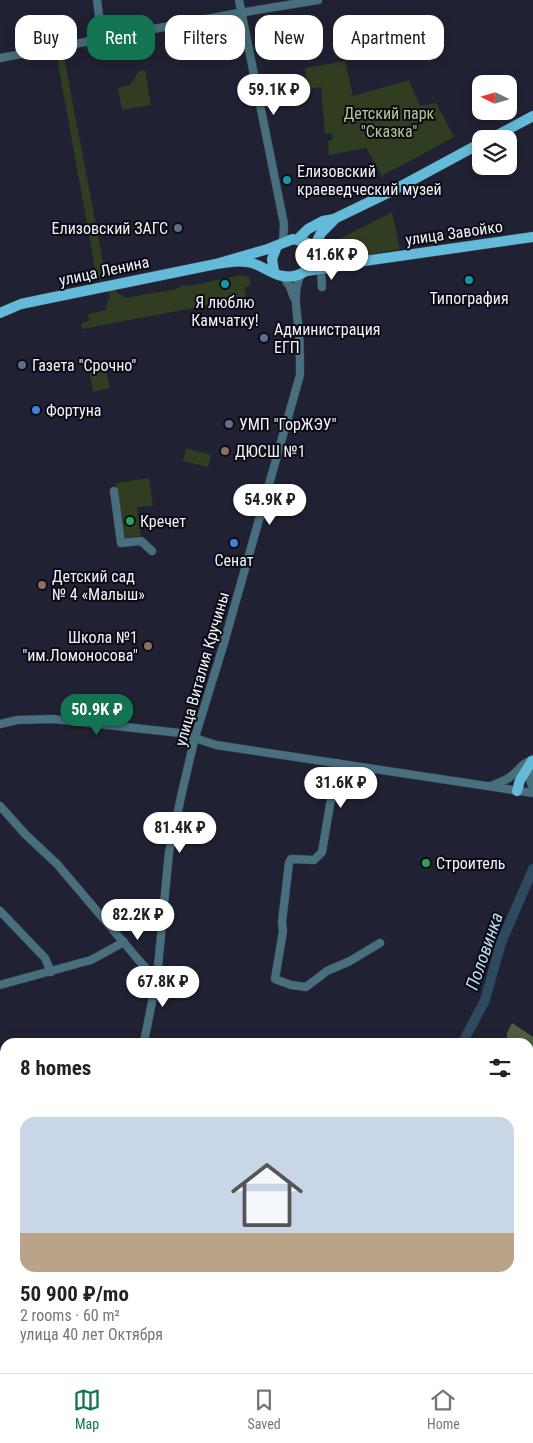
<!DOCTYPE html>
<meta charset="utf-8">
<style>
:root{--surface:#fff;--page:#f2f2f2;--text:#222;--muted:#767676;--line:#e0e0e0;--accent:#137451}
body{margin:0;font-family:"Roboto Condensed",sans-serif;background:var(--page);color:var(--text);height:100vh;display:flex;flex-direction:column;font-size:19px;white-space:nowrap}
*{box-sizing:border-box;margin:0}
p{font-size:16px;color:var(--muted)}
.icon{flex:none;width:28px;height:28px;fill:none;stroke:currentColor;stroke-width:2;stroke-linecap:round;stroke-linejoin:round}
.map{position:relative;flex:1;overflow:hidden}
.panel{position:absolute;left:0px;top:1038px;width:534px;height:336px;display:flex;flex-direction:column;background:var(--surface);border-radius:15px 15px 0 0;box-shadow:0 2px 12px #0003}
.panel>*{flex:none}
.banner{position:absolute;left:15px;top:15px;width:504px;height:45px;display:flex;gap:10px}
.needle{width:32px;rotate:275deg}
.controls{position:absolute;left:472px;top:75px;display:grid;gap:10px}
.controls a{display:grid;place-items:center;width:45px;height:45px;border-radius:10px;background:var(--surface);box-shadow:0 2px 12px #0003;font-size:25px}
.price{position:absolute;translate:-50% -42px;padding:0 11px;border-radius:18px;background:#fff;color:#222;font-size:16px;line-height:32px;filter:drop-shadow(0 1px 2px #0008)}
.price::after{content:'';position:absolute;left:50%;top:30px;width:15px;height:11px;margin-left:-8px;background:inherit;clip-path:polygon(0 0,100% 0,50% 100%)}
.price.selected{background:var(--accent);color:#fff}
ul{padding:0;list-style:none}
li{display:grid;align-content:center;gap:10px;height:265px;padding:0 20px}
li+li{border-top:1px solid var(--line)}
li span{display:grid;place-items:center;height:155px;border-radius:15px;color:#555}
li>.icon{margin-inline-start:auto}
span .icon{width:90px;height:90px;fill:#fffc;stroke-width:1}
li b{font-size:21px}
h2{display:flex;justify-content:space-between;align-items:center;height:60px;padding:0 20px;font-size:21px}
.tag{padding:0 18px;border-radius:15px;background:var(--surface);box-shadow:0 2px 12px #0003;font-size:18px;line-height:45px}
.tag.selected{background:var(--accent);color:#fff}
.tab-bar{display:flex;justify-content:space-around;align-items:center;height:70px;border-top:1px solid var(--line);background:var(--surface);font-size:14px;color:var(--muted)}
.tab-bar a{display:grid;justify-items:center;gap:2px}
.tab-bar .selected{color:var(--accent)}
.map>svg:first-child{display:block}
.green{fill:#303d20}
.forest{fill:#505f40}
.lines{fill:none;stroke-linecap:round;stroke-linejoin:round}
.river{stroke:#2e4a61;stroke-width:10}
.minor-casing{stroke:#3d3e4f;stroke-width:9}
.major-casing{stroke:#3d3e4f;stroke-width:11}
.minor{stroke:#476f7d;stroke-width:8}
.major{stroke:#63bbd9;stroke-width:10}
.culture-dot{fill:#0f9aa8;stroke:#0b0b13;stroke-width:2}
.service-dot{fill:#5c6f8a;stroke:#0b0b13;stroke-width:2}
.shop-dot{fill:#3f7fe0;stroke:#0b0b13;stroke-width:2}
.education-dot{fill:#8d6e63;stroke:#0b0b13;stroke-width:2}
.leisure-dot{fill:#2e9e5b;stroke:#0b0b13;stroke-width:2}
.labels{text-anchor:middle;dominant-baseline:central;stroke-width:4;stroke-linejoin:round;paint-order:stroke}
.park-label{font-size:16px;fill:#b0ca92;stroke:#0b0b13}
.poi-label{font-size:16px;fill:#f2f2fd;stroke:#0b0b13;text-anchor:start}
.street-label{font-size:16px;fill:#f2f2fd;stroke:#0b0b13}
.water-label{font-size:18px;font-style:italic;fill:#beddf7;stroke:#0b0b13}
</style>
<div class="map">
<svg width="533" height="1373" viewBox="0 0 533 1373">
<rect width="100%" height="100%" fill="#202133"/>
<g class="green">
<polygon points="64,57 106,277 97,279 57,58"/>
<polygon points="345,61 353,96 409,80 420,106 436,103 454,137 382,176 366,148 329,155 328,141 333,140 332,133 325,134 321,87 308,89 305,68"/>
<polygon points="145,70 151,105 122,110 118,88 130,85 139,71"/>
<polygon points="392,212 400,249 350,258 345,256 341,238"/>
<polygon points="241,275 247,276 250,279 250,284 244,289 247,298 82,329 81,323 89,321 88,314 106,310 108,299 110,299 109,291 114,290 125,298 177,289 183,285 189,286"/>
<polygon points="105,364 110,388 93,392 89,367"/>
<polygon points="186,448 211,455 208,467 183,461"/>
<polygon points="149,478 153,506 137,507 141,536 124,538 116,483"/>
</g>
<g class="forest">
<polygon points="512,1023 533,1037 533,1373 469,1373 469,1369 529,1369 529,1042 507,1042 507,1033"/>
<polygon points="57,1369 152,1369 158,1373 56,1373"/>
<polygon points="332,1369 418,1369 419,1373 331,1373"/>
</g>
<g class="lines">
<g class="river">
<polyline points="463,1042 485,1000 501,943 533,869"/>
<polyline points="440,1373 441,1369"/>
</g>
<g class="minor-casing">
<g id="minor">
<polyline points="97,0 102,39"/>
<polyline points="239,0 284,224 283,242"/>
<polyline points="0,58 233,14 318,0"/>
<polyline points="321,270 322,287"/>
<polyline points="283,276 290,287 294,298"/>
<polyline points="114,491 121,543 141,541 152,551"/>
<polyline points="0,724 17,720 53,719 180,733 216,745 533,793"/>
<polyline points="337,763 322,852 314,860 291,859 289,863 282,922 283,931 275,979 291,985 306,987 327,971 350,961 380,943"/>
<polyline points="532,765 529,777 533,789"/>
<path d="M490 786C508 780 510 778 523 765 526 762 530 761 533 759"/>
<polyline points="0,806 25,834 57,864 142,964 151,973 157,977"/>
<polyline points="0,911 45,958 51,972"/>
<polyline points="0,985 91,960 124,942"/>
<path d="M144 1042 157 977 169 852 183 788 195 737 224 643 300 375C300 361 300 346 299 332 297 313 292 292 301 274"/>
<polyline points="0,1102 5,1085"/>
<polyline points="0,1308 5,1310"/>
<polyline points="50,1373 51,1369"/>
</g>
</g>
<g class="major-casing">
<g id="major">
<polyline points="490,139 533,116"/>
<polyline points="298,239 308,229 323,221 334,219 394,190 481,143"/>
<polyline points="314,247 321,233 334,220"/>
<polyline points="306,271 340,266 350,263 533,237"/>
<polyline points="274,272 272,259 277,246"/>
<path d="M0 313 21 304 40 300 216 264 268 249 293 239 308 243 314 247 317 256C311 270 298 279 283 276 270 274 260 263 247 262 237 260 226 263 216 264"/>
<polyline points="517,791 520,780 532,761"/>
</g>
</g>
<use href="#minor" class="minor"/>
<use href="#major" class="major"/>
</g>
<g class="culture-dot">
<circle cx="287" cy="180" r="5"/>
<circle cx="469" cy="280" r="5"/>
<circle cx="225" cy="284" r="5"/>
</g>
<g class="service-dot">
<circle cx="178" cy="228" r="5"/>
<circle cx="264" cy="338" r="5"/>
<circle cx="22" cy="365" r="5"/>
<circle cx="229" cy="424" r="5"/>
</g>
<g class="shop-dot">
<circle cx="36" cy="410" r="5"/>
<circle cx="234" cy="543" r="5"/>
</g>
<g class="education-dot">
<circle cx="225" cy="451" r="5"/>
<circle cx="42" cy="585" r="5"/>
<circle cx="148" cy="646" r="5"/>
</g>
<g class="leisure-dot">
<circle cx="130" cy="521" r="5"/>
<circle cx="426" cy="863" r="5"/>
</g>
<g class="labels">
<g class="park-label">
<text x="389" y="113">Детский парк<tspan x="389" dy="18">"Сказка"</tspan></text>
</g>
<g class="poi-label">
<text x="297" y="171">Елизовский<tspan x="297" dy="18">краеведческий музей</tspan></text>
<text x="168" y="228" text-anchor="end">Елизовский ЗАГС</text>
<text x="469" y="298" text-anchor="middle">Типография</text>
<text x="225" y="302" text-anchor="middle">Я люблю<tspan x="225" dy="18">Камчатку!</tspan></text>
<text x="274" y="329">Администрация<tspan x="274" dy="18">ЕГП</tspan></text>
<text x="32" y="365">Газета "Срочно"</text>
<text x="46" y="410">Фортуна</text>
<text x="239" y="424">УМП "ГорЖЭУ"</text>
<text x="235" y="451">ДЮСШ №1</text>
<text x="140" y="521">Кречет</text>
<text x="234" y="560" text-anchor="middle">Сенат</text>
<text x="52" y="576">Детский сад<tspan x="52" dy="18">№ 4 «Малыш»</tspan></text>
<text x="138" y="637" text-anchor="end">Школа №1<tspan x="138" dy="18">"им.Ломоносова"</tspan></text>
<text x="436" y="863">Строитель</text>
</g>
<g class="street-label">
<text transform="translate(454 233) rotate(-8)">улица Завойко</text>
<text transform="translate(104 271) rotate(-12)">улица Ленина</text>
<text transform="translate(202 669) rotate(-74)">улица Виталия Кручины</text>
</g>
<g class="water-label">
<text transform="translate(484 951) rotate(-71)">Половинка</text>
</g>
</g>
</svg>
<div class="controls">
<a><svg class="needle" viewBox="-14 -14 28 28"><path d="M0-13l5 13h-10z" fill="#e53935"/><path d="M0 13l5-13h-10z" fill="#767676"/></svg></a>
<a><svg class="icon" aria-label="layers" viewBox="0 0 24 24"><path d="M12 4l9 5-9 5-9-5zM3 14l9 5 9-5"/></svg></a>
</div>
<b class="price" style="left:274px;top:116px">59.1K ₽</b>
<b class="price" style="left:332px;top:281px">41.6K ₽</b>
<b class="price" style="left:270px;top:526px">54.9K ₽</b>
<b class="price selected" style="left:97px;top:736px">50.9K ₽</b>
<b class="price" style="left:341px;top:809px">31.6K ₽</b>
<b class="price" style="left:180px;top:854px">81.4K ₽</b>
<b class="price" style="left:138px;top:941px">82.2K ₽</b>
<b class="price" style="left:163px;top:1008px">67.8K ₽</b>
<div class="banner">
<a class="tag">Buy</a>
<a class="tag selected">Rent</a>
<a class="tag">Filters</a>
<a class="tag">New</a>
<a class="tag">Apartment</a>
</div>
<section class="panel">
<h2>8 homes<svg class="icon" aria-label="filters" viewBox="0 0 24 24"><path d="M4 7h16M4 17h16"/><circle cx="9" cy="7" r="2"/><circle cx="15" cy="17" r="2"/></svg></h2>
<ul>
<li><span style="background:linear-gradient(#c9d6e8 75%,#b9a48a 0)"><svg class="icon" aria-label="home" viewBox="0 0 24 24"><path d="M3 11l9-7 9 7M6 9v11h12V9"/></svg></span><div><b>50 900 ₽/mo</b><p>2 rooms · 60 m²</p><p>улица 40 лет Октября</p></div></li>
</ul>
</section>
</div>
<nav class="tab-bar">
<a class="selected"><svg class="icon" aria-label="map" viewBox="0 0 24 24"><path d="M3 6l6-2 6 2 6-2v14l-6 2-6-2-6 2zM9 4v14M15 6v14"/></svg>Map</a>
<a><svg class="icon" aria-label="saved" viewBox="0 0 24 24"><path d="M7 4h10v16l-5-4-5 4z"/></svg>Saved</a>
<a><svg class="icon" aria-label="home" viewBox="0 0 24 24"><path d="M3 11l9-7 9 7M6 9v11h12V9"/></svg>Home</a>
</nav>
